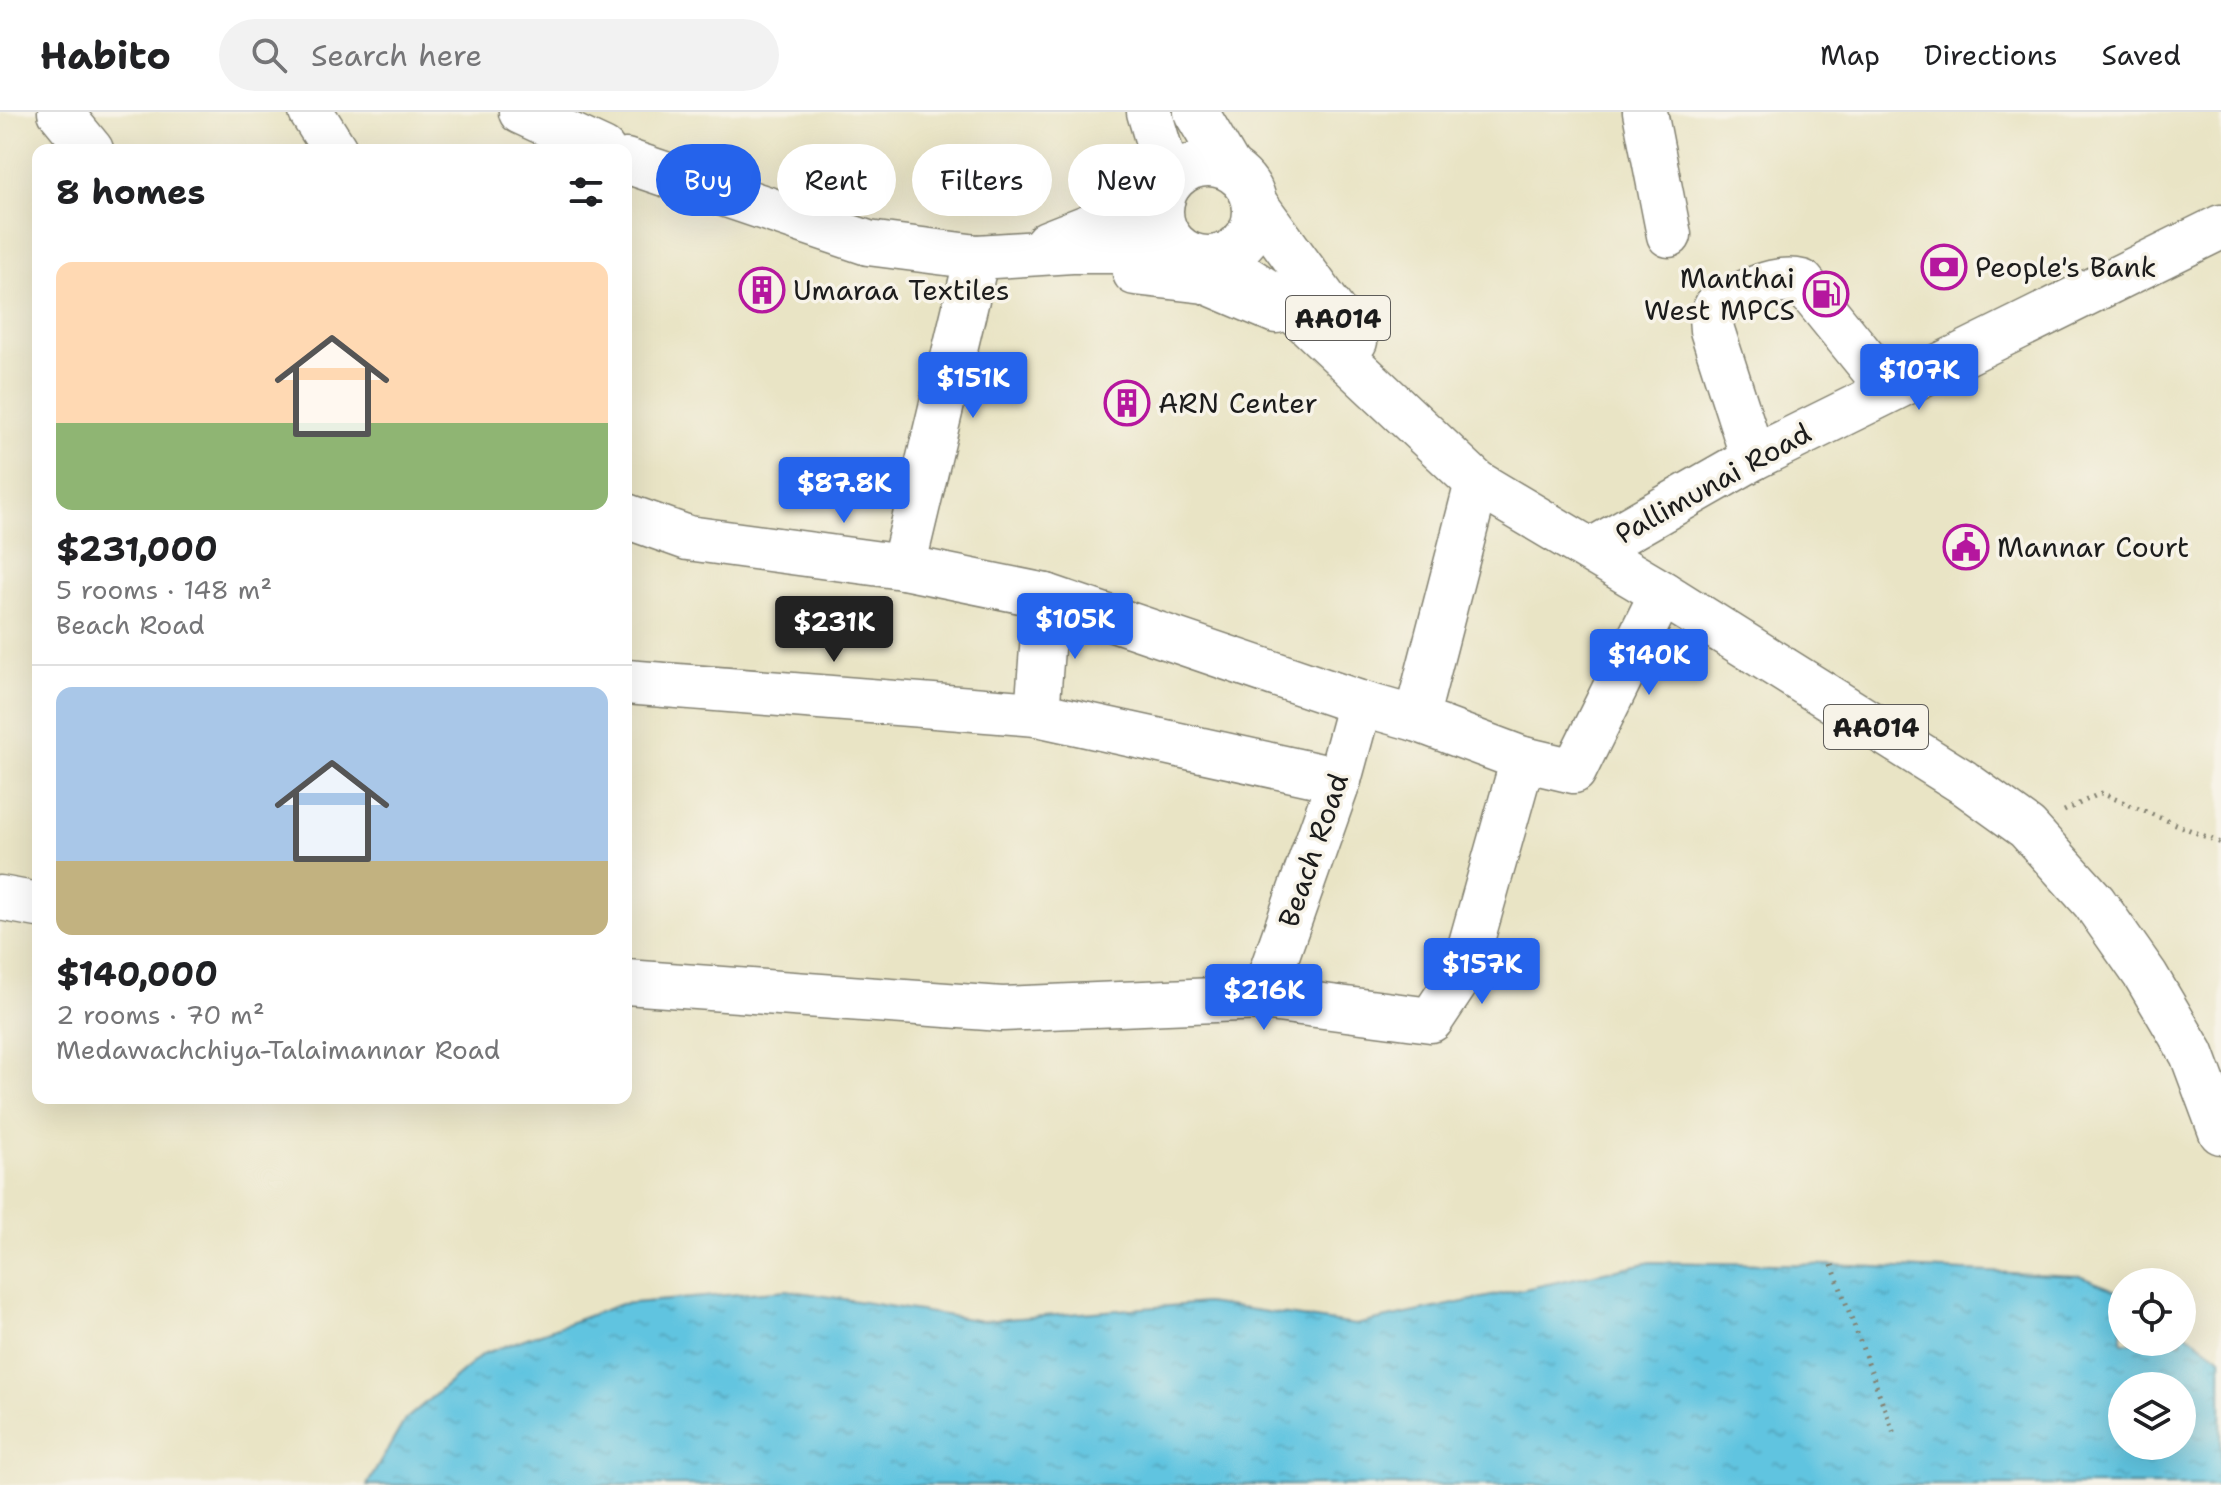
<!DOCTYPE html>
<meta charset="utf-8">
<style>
:root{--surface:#fff;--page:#f2f2f2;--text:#202124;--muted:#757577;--line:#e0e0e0;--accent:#2563eb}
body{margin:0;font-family:"Shantell Sans",sans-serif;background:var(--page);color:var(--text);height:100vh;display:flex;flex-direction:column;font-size:30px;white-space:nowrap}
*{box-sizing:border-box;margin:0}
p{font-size:26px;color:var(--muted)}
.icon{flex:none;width:44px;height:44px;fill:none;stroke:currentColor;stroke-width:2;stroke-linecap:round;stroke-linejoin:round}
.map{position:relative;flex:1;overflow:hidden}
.panel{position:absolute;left:32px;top:32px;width:600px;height:960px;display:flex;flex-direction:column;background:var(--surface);border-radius:16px;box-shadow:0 8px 32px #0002}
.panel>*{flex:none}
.guide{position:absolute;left:656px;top:32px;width:760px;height:72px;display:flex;gap:16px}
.controls{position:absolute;left:2108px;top:1156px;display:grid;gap:16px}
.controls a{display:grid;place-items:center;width:88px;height:88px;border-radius:50%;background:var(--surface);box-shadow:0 8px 32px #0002;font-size:40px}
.price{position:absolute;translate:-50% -68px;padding:0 18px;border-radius:8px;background:var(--accent);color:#fff;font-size:26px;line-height:52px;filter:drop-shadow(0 2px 4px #0008)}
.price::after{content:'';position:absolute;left:50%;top:48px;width:24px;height:18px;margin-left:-12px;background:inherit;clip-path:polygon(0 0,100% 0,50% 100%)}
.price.active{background:#222;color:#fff}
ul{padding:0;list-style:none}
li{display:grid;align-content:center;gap:16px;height:424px;padding:0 24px}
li+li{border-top:2px solid var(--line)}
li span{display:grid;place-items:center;height:248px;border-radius:16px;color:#555}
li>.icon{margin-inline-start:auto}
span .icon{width:144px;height:144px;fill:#fffc;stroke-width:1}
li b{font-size:34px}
h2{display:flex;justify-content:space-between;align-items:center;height:96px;padding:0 24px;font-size:34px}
.chip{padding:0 28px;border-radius:36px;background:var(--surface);box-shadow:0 8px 32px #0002;font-size:28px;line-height:72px}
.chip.active{background:var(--accent);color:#fff}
header{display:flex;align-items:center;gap:48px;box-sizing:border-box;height:112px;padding:0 40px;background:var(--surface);border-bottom:2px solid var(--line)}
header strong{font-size:38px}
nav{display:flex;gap:44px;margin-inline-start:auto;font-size:28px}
.search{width:560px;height:72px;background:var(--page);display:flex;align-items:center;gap:20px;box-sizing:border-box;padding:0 28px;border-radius:44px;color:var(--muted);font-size:30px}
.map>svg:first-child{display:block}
.water{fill:url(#water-ripples);stroke:#3e707e;stroke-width:2;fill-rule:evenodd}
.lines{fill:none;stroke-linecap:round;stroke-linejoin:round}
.minor-casing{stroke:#828070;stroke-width:47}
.highway-casing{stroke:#828070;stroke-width:47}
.path{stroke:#828070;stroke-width:5;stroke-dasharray:2 6;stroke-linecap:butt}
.minor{stroke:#fff;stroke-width:44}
.highway{stroke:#fff;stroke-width:44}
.labels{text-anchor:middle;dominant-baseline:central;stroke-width:7;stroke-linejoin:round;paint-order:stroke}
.shield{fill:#f7f3e8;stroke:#5e5c59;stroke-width:2}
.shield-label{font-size:26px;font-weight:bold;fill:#1c1c1c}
.poi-label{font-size:28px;fill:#1c1c1c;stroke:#f7f3e8;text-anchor:start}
.street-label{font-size:28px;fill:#1c1c1c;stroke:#f7f3e8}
</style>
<header>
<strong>Habito</strong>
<div class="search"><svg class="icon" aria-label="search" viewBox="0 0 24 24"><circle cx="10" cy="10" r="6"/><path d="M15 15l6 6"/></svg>Search here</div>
<nav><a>Map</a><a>Directions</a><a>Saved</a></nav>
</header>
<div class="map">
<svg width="2221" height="1373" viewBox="0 0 2221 1373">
<defs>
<pattern id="water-ripples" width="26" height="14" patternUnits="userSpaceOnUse" patternTransform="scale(2)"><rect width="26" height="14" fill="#61c4e0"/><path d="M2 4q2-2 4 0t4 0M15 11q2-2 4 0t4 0" fill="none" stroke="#54a8c0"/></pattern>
</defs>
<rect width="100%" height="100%" fill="#f7f3e8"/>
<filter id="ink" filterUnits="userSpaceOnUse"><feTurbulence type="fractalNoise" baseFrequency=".0125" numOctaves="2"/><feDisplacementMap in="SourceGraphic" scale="16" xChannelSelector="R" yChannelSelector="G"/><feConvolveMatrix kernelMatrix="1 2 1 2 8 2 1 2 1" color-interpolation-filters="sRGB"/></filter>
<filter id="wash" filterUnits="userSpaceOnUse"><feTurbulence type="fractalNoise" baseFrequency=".006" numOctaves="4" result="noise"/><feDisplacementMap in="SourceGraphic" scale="32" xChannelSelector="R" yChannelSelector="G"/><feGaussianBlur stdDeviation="1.8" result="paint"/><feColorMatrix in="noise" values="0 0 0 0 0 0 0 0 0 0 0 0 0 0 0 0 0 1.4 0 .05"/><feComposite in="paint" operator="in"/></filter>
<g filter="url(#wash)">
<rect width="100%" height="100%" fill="#e9e4c5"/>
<path class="water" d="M1651 1150 1832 1153 2079 1164 2122 1181V1230H2182V1218L2221 1246V1373H367L405 1308 483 1242 621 1192 787 1178 982 1209 1206 1191 1355 1213ZM2122 1274H2182V1334H2122Z"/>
</g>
<g filter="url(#ink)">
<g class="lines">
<g class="minor-casing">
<g id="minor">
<polyline points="60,0 91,38"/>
<polyline points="311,0 335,38"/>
<polyline points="521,0 603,38"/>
<polyline points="1645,0 1669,123"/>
<polyline points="626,49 868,131 977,145 1072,139 1182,139"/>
<polyline points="1047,131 1163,85"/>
<polyline points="1135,161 1205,169 1276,199"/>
<path d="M1753 346 1712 218 1711 205 1717 193C1743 182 1774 163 1802 170L1889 277"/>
<polyline points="626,404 688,426 903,455 1046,484"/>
<polyline points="1592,438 1753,346 2221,115"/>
<polyline points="903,455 977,145"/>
<polyline points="626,570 1037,602"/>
<polyline points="1416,607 1523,647 1574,659 1662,481"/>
<polyline points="1339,668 1037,602 1046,484 1360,591"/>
<polyline points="0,786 38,793"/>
<polyline points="626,870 1002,897 1262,886 1339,668 1360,591 1416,607 1477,371"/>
<polyline points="1262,886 1431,908 1463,860 1523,647"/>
</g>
</g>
<g class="highway-casing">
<g id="highway">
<polyline points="1149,0 1170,71"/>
<polyline points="1196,0 1229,56"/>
<circle cx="1208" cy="99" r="47"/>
<polyline points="1256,93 1355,229"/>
<polyline points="1217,147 1288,193 1477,371 1662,481 1963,670 2027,716 2094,790 2146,864 2192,942 2221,1020"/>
</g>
</g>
<g class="path">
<polyline points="2064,699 2101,681 2221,731"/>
<polyline points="1832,1153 1894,1322"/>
</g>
<use href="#minor" class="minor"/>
<use href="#highway" class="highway"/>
</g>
</g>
<defs>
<g id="bank-ring" transform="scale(2.3)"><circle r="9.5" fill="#f7f3e8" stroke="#b5179e" stroke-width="1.5"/><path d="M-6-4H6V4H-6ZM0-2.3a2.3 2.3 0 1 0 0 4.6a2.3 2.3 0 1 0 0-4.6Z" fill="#b5179e"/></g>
<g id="building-ring" transform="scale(2.3)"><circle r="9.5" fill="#f7f3e8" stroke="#b5179e" stroke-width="1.5"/><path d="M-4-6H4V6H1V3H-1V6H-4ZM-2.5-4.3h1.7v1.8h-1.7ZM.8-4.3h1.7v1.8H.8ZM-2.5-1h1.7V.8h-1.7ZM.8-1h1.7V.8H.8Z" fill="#b5179e"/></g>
<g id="fuel-ring" transform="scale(2.3)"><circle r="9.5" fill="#f7f3e8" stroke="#b5179e" stroke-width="1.5"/><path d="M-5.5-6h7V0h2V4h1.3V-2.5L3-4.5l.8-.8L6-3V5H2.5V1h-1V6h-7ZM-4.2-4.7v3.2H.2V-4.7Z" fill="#b5179e"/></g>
<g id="civic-ring" transform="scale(2.3)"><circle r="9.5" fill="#f7f3e8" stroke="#b5179e" stroke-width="1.5"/><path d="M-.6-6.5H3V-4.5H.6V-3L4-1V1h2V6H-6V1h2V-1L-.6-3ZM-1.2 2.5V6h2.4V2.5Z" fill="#b5179e"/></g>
</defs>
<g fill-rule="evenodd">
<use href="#bank-ring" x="1944" y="155"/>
<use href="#building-ring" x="762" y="178"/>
<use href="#fuel-ring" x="1826" y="182"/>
<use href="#building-ring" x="1127" y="291"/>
<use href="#civic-ring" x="1966" y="435"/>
</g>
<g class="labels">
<g class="shield">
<rect x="1286" y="184" width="104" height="44" rx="6"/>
<rect x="1824" y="593" width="104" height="44" rx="6"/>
</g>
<g class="shield-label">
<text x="1338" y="206">AA014</text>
<text x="1876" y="615">AA014</text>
</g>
<g class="poi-label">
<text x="1975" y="155">People's Bank</text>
<text x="1795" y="166" text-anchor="end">Manthai<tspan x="1795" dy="32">West MPCS</tspan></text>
<text x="793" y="178">Umaraa Textiles</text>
<text x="1158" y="291">ARN Center</text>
<text x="1997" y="435">Mannar Court</text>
</g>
<g class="street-label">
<text transform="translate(1713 371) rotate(-29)">Pallimunai Road</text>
<text transform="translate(1313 738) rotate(-71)">Beach Road</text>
</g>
</g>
</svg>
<div class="controls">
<a><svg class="icon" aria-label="locate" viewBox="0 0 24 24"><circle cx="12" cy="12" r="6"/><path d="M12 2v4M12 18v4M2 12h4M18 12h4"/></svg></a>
<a><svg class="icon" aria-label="layers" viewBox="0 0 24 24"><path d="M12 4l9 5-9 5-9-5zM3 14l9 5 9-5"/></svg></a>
</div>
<b class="price" style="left:1919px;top:300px">$107K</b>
<b class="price" style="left:973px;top:308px">$151K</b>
<b class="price" style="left:844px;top:413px">$87.8K</b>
<b class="price" style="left:1075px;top:549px">$105K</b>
<b class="price active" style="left:834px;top:552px">$231K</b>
<b class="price" style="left:1649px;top:585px">$140K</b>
<b class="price" style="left:1482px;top:894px">$157K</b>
<b class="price" style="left:1264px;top:920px">$216K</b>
<div class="guide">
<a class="chip active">Buy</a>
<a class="chip">Rent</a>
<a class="chip">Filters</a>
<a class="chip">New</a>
</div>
<section class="panel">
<h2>8 homes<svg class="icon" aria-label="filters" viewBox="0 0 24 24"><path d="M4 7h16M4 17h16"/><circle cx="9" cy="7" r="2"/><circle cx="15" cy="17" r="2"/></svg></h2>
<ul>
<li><span style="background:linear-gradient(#ffd9b3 65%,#8fb573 0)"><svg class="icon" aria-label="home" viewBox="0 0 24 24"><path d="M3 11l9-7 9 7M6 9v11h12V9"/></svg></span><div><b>$231,000</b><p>5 rooms · 148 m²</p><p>Beach Road</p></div></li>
<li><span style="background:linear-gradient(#a9c7e8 70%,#c2b280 0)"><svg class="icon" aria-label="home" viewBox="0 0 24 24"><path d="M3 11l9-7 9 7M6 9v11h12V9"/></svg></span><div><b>$140,000</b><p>2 rooms · 70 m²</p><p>Medawachchiya-Talaimannar Road</p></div></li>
</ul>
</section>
</div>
